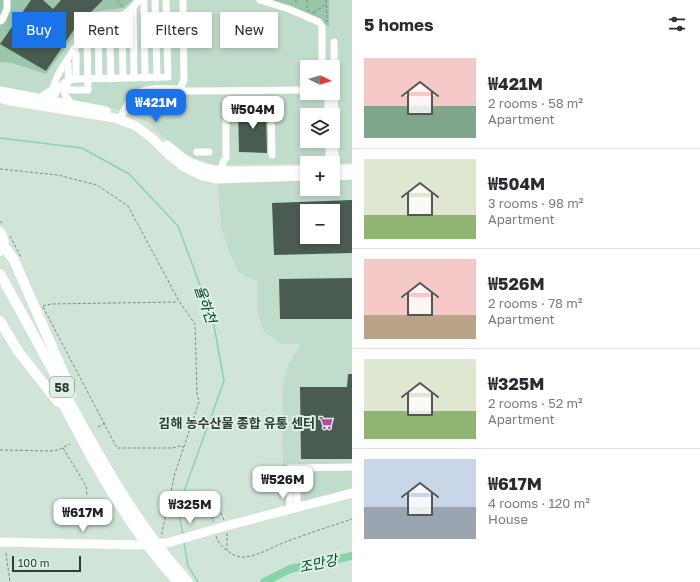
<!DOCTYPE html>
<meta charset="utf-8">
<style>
:root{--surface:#fff;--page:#f2f2f3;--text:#2b2b33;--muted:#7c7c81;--line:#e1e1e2;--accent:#1a73e8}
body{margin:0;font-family:"Golos Text","Noto Sans KR",sans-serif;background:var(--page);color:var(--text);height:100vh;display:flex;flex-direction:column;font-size:15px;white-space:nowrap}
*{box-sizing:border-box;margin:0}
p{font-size:13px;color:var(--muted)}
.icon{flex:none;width:22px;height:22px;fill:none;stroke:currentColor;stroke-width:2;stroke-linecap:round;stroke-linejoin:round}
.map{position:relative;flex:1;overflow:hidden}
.panel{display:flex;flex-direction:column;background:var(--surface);width:348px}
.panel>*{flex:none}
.guide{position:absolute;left:12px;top:12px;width:280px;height:36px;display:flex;gap:8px}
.needle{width:26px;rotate:95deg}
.tools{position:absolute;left:300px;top:60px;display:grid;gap:8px}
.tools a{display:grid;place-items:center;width:40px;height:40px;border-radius:0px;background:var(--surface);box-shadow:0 2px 6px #0003;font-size:20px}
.scale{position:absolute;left:12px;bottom:10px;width:69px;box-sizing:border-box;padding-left:4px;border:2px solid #343d38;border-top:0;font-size:11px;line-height:14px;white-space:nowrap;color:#343d38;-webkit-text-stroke:3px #ddf2e5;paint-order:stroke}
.price{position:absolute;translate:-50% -34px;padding:0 9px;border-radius:8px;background:#fff;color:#222;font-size:13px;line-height:26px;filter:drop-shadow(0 1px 2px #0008)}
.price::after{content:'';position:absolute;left:50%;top:24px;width:12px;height:9px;margin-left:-6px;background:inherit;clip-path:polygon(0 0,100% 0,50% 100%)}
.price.selected{background:var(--accent);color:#fff}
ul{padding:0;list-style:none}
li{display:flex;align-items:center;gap:12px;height:100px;padding:0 12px}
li+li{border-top:1px solid var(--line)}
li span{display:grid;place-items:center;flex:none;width:112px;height:80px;border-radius:0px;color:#555}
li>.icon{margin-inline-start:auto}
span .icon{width:48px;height:48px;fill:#fffc;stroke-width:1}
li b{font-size:17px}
h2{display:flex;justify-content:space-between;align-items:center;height:48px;padding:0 12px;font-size:17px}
.tag{padding:0 14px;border-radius:0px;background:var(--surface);box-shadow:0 2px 6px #0003;font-size:14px;line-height:36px}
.tag.selected{background:var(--accent);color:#fff}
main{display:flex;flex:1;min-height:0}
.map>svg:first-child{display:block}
.built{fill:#c0dcca;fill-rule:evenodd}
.green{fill:#9ac6ab}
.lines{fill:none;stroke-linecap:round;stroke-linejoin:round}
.stream{stroke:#89d5a9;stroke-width:1.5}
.river{stroke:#89d5a9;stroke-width:8}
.building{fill:#4a5c51;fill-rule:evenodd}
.path{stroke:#7b8981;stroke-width:1;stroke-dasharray:3 2;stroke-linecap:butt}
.minor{stroke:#fff;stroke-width:7}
.major{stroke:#fff;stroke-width:9}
.highway{stroke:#fff;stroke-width:10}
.labels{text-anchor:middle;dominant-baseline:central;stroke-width:4;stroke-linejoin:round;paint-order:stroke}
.shield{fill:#ddf2e5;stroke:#67736c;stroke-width:1}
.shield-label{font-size:12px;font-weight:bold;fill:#343d38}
.poi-label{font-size:13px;font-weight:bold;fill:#343d38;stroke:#ddf2e5;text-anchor:end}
.water-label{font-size:14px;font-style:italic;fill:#064529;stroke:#ddf2e5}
</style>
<main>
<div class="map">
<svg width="352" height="582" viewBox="0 0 352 582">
<rect width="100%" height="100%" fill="#d0e5d8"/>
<g class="built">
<path d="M0 0H352V163L213 165 198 159H193L172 145 149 123 122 110 0 88ZM307 67H333V93H307ZM307 115H333V141H307Z"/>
<path d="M307 177V189H333V177H352V493L283 511 282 390 288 365 301 344H282L264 332 257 309V280L248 278 238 271 226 244 221 224 217 178ZM307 211H333V237H307Z"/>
</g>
<g class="green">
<polygon points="0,0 133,0 123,8 98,11 83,24 46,74 12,63 0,62"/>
<polygon points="269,0 329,0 329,26 325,26 322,21"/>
</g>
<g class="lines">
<g class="stream">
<polyline points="0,138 82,148 129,174 178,226 213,320 224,381 178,508 183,535"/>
<polyline points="184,542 188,566 198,582"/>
</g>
<polyline class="river" points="264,582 290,569 352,556"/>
</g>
<g class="building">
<polygon points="31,0 43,0 53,9 61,0 103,0 75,28 46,71 0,44"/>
<polygon points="238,107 266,107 267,153 239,152"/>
<path d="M352 200V253L274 255 272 203ZM307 211H333V237H307Z"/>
<polygon points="352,278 352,319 280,319 279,279"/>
<polygon points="348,374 352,374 352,459 301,459 300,387 347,387"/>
</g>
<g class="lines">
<g class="path">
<polyline points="117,0 124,8"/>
<polyline points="296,0 296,5"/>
<polyline points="307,0 307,9"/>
<polyline points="326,0 327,22"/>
<polyline points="307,10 317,14"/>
<polyline points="314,12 321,8 326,3"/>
<polyline points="0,169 58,175 97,185 128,206 179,301 195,324 197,394 199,402 175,473 161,537"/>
<polyline points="0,221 3,225"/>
<polyline points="10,236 21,257"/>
<polyline points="43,306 51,304 178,302"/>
<polyline points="43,307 117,448 173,448 179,446 184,447"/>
<polyline points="98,427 105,423"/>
<polyline points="63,448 86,486 87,495"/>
<polyline points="0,450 51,451 58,450 70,444"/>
<polyline points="212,496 211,509 213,522"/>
<polyline points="193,521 202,498 208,495 214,497 224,520"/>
<polyline points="227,533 227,550"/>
<path d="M216 536C219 547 234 558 244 557 259 556 274 546 288 541 309 533 331 526 352 519"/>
<polyline points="6,553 10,582"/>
</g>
<g class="minor">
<polyline points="144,0 145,78"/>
<polyline points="155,0 157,78"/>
<polyline points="260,0 289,9 319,22 322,26 322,67"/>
<polyline points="133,8 134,78"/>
<polyline points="122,17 123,78"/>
<polyline points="109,19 111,79"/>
<polyline points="95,20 98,23 99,79"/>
<polyline points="0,21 2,20 7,9 7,0"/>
<polyline points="334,42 335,169"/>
<polyline points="74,49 76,54 76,79"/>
<path d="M66 63 68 64C68 70 69 76 68 81 64 95 62 93 73 105"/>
<polyline points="180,89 184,80 183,0"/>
<polyline points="71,90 88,90 87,38 85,34"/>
<path d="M54 95C62 85 62 81 76 79L168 77 166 0"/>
<path d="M54 98C54 94 52 92 53 89 54 73 86 33 97 19 117 20 126 17 139 0"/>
<polyline points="38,99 53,89"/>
<polyline points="271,102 272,155"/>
<polyline points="328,102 328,115"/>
<path d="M122 115C125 109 128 103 132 98 143 85 165 89 180 89L184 91H195L307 90"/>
<polyline points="329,141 329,154"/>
<polyline points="197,152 209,152"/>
<polyline points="222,170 223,162 226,158 226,102"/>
<polyline points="297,507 297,468 352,467"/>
<polyline points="290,509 289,468 297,468"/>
</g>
<g class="major">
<polyline points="0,91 106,111"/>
<polyline points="0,98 10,101 115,118 136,126 153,139 169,155 184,167 200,175 217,179 307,176"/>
<polyline points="167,145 184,159 201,167 214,170 229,171 307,170"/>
<polyline points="333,169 352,169"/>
<polyline points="333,176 352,175"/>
<polyline points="0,542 137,545 167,543 226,526 352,493"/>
</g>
<g class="highway">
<path d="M0 232C4 238 6 246 0 251"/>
<polyline points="0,248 6,249 14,260 66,379 71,394"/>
<path d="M0 274C24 317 48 361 71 405 105 467 140 529 188 582"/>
<polyline points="0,321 18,351 58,402"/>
<path d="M57 392C91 458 127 527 178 582"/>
</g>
</g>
<defs>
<g id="supermarket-bare" transform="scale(1.08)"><path d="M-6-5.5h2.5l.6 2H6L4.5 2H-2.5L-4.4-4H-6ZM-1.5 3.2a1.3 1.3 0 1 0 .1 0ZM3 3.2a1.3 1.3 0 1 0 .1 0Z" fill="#bc48a1" stroke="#ddf2e5" stroke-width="2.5" paint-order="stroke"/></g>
</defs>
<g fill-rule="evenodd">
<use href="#supermarket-bare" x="326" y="423"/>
</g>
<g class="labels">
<rect class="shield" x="50" y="377" width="24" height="20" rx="3"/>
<g class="shield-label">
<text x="62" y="387">58</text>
</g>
<g class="poi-label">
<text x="315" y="423">김해 농수산물 종합 유통 센터</text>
</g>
<g class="water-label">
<text transform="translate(206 304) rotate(71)">율하천</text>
<text transform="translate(318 563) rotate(-12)">조만강</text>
</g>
</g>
</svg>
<div class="tools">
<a><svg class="needle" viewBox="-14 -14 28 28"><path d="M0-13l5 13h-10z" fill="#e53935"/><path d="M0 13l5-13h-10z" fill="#7c7c81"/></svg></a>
<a><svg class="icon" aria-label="layers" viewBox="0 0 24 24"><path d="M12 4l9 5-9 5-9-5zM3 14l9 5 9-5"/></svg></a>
<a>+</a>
<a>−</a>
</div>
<div class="scale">100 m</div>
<b class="price selected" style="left:156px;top:123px">₩421M</b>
<b class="price" style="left:253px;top:130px">₩504M</b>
<b class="price" style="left:283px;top:500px">₩526M</b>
<b class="price" style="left:190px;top:525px">₩325M</b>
<b class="price" style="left:83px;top:533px">₩617M</b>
<div class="guide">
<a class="tag selected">Buy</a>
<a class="tag">Rent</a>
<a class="tag">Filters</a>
<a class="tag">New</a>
</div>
</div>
<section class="panel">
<h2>5 homes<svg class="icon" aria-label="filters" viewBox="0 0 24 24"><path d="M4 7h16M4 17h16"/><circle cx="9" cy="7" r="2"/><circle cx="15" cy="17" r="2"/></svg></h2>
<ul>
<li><span style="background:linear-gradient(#f6c9c9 60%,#7fa58c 0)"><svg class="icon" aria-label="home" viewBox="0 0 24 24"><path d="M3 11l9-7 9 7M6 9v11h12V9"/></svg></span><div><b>₩421M</b><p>2 rooms · 58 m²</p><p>Apartment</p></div></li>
<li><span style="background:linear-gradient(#dfe7d0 70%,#8fb573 0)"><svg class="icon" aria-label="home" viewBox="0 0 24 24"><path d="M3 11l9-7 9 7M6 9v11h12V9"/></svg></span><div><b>₩504M</b><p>3 rooms · 98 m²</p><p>Apartment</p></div></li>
<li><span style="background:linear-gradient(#f6c9c9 70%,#b9a48a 0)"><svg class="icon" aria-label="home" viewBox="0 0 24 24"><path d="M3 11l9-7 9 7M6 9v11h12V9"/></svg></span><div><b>₩526M</b><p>2 rooms · 78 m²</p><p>Apartment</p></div></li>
<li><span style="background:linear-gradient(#dfe7d0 65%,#8fb573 0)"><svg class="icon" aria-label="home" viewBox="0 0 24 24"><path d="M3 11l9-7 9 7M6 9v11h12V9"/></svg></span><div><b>₩325M</b><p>2 rooms · 52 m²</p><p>Apartment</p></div></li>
<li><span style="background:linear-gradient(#c9d6e8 60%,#9aa5b1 0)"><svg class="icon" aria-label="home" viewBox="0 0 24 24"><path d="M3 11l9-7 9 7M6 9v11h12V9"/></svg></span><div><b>₩617M</b><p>4 rooms · 120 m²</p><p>House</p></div></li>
</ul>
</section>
</main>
